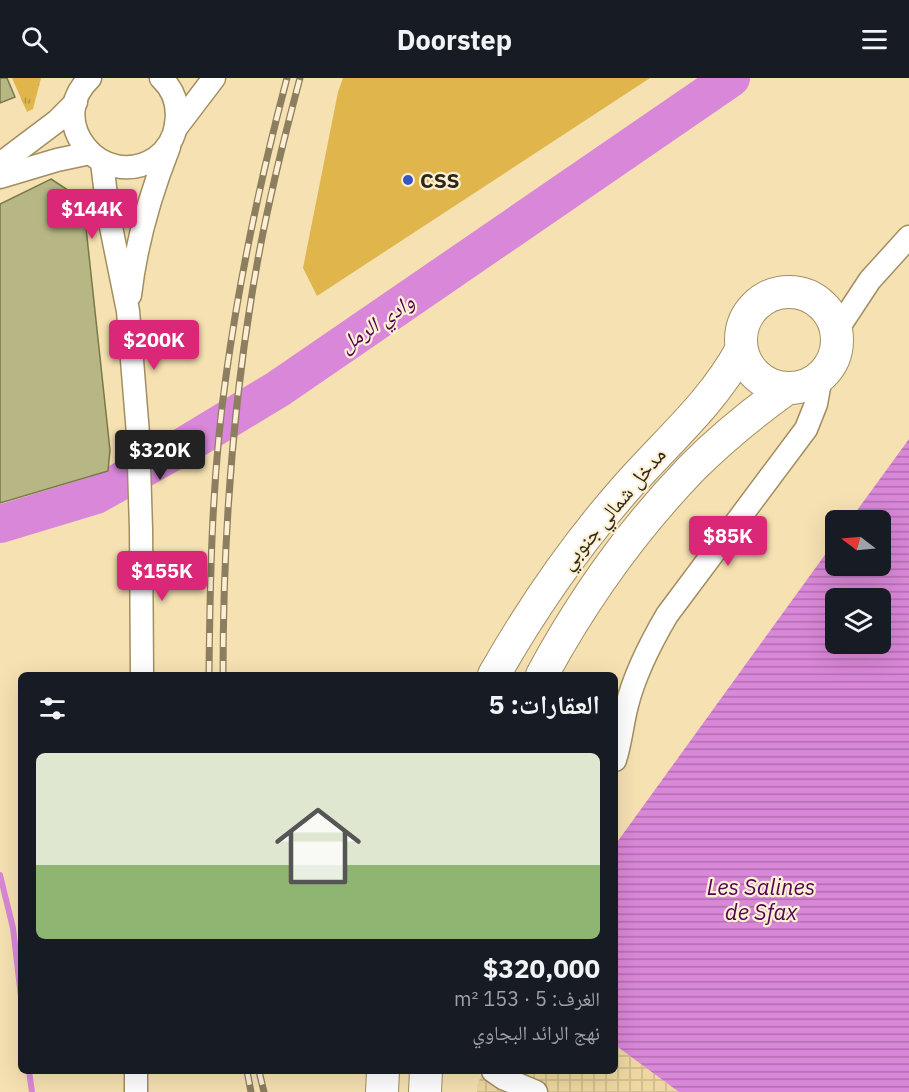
<!DOCTYPE html>
<html lang="ar">
<meta charset="utf-8">
<style>
:root{--surface:#171b24;--page:#20242c;--text:#f1f3f6;--muted:#9ea1a6;--accent:#db2777}
body{margin:0;font-family:"IBM Plex Sans","Noto Naskh Arabic",sans-serif;background:var(--page);color:var(--text);direction:rtl;height:100vh;display:flex;flex-direction:column;font-size:22px;white-space:nowrap}
*{box-sizing:border-box;margin:0}
p{font-size:20px;color:var(--muted)}
.icon{flex:none;width:33px;height:33px;fill:none;stroke:currentColor;stroke-width:2;stroke-linecap:round;stroke-linejoin:round}
.map{position:relative;flex:1;overflow:hidden;direction:ltr}
.sheet{position:absolute;left:18px;top:594px;width:600px;height:402px;display:flex;flex-direction:column;background:var(--surface);border-radius:9px;box-shadow:0 6px 24px #0002;direction:rtl}
.sheet>*{flex:none}
.needle{width:39px;rotate:286deg}
.fabs{position:absolute;left:825px;top:432px;display:grid;gap:12px}
.fabs a{display:grid;place-items:center;width:66px;height:66px;border-radius:9px;background:var(--surface);box-shadow:0 6px 24px #0002;font-size:30px}
.price{position:absolute;translate:-50% -51px;padding:0 14px;border-radius:6px;background:var(--accent);color:#fff;font-size:20px;line-height:39px;filter:drop-shadow(0 2px 3px #0008)}
.price::after{content:'';position:absolute;left:50%;top:36px;width:18px;height:14px;margin-left:-9px;background:inherit;clip-path:polygon(0 0,100% 0,50% 100%)}
.price.selected{background:#222;color:#fff}
ul{padding:0;list-style:none}
li{display:grid;align-content:center;gap:12px;height:318px;padding:0 18px}
li span{display:grid;place-items:center;height:186px;border-radius:9px;color:#555}
li>.icon{margin-inline-start:auto}
span .icon{width:108px;height:108px;fill:#fffc;stroke-width:1}
li b{font-size:26px}
h2{display:flex;justify-content:space-between;align-items:center;height:72px;padding:0 18px;font-size:26px}
header{display:flex;justify-content:space-between;align-items:center;height:78px;padding:0 18px;background:var(--surface);font-size:27px;font-weight:800}
.map>svg:first-child{display:block}
.industrial{fill:url(#industrial-grid)}
.grass{fill:url(#grass-tufts)}
.pitch{fill:#dfb54c}
.water{fill:url(#water-rules);fill-rule:evenodd}
.lines{fill:none;stroke-linecap:round;stroke-linejoin:round}
.stream{stroke:#d987d8;stroke-width:6}
.river{stroke:#d987d8;stroke-width:38}
.building{fill:#b7b786;stroke:#797849;stroke-width:1.5}
.minor-casing{stroke:#a18e61;stroke-width:25}
.highway-casing{stroke:#a18e61;stroke-width:34}
.minor{stroke:#fff;stroke-width:22}
.highway{stroke:#fff;stroke-width:32}
.rail-casing{stroke:#8c7e5e;stroke-width:7}
.rail{stroke:#fcefd3;stroke-width:4.5;stroke-dasharray:14;stroke-linecap:butt}
.poi-dot{fill:#3656c7;stroke:#fcefd3;stroke-width:2}
.labels{text-anchor:middle;dominant-baseline:central;stroke-width:4.5;stroke-linejoin:round;paint-order:stroke}
.poi-label{font-size:21px;font-weight:bold;fill:#2f2715;stroke:#fcefd3;text-anchor:start}
.street-label{font-size:21px;fill:#2f2715;stroke:#fcefd3}
.water-label{font-size:22px;font-style:italic;fill:#520453;stroke:#fcefd3}
</style>
<header><svg class="icon" aria-label="menu" viewBox="0 0 24 24"><path d="M4 6h16M4 12h16M4 18h16"/></svg>Doorstep<svg class="icon" aria-label="search" viewBox="0 0 24 24"><circle cx="10" cy="10" r="6"/><path d="M15 15l6 6"/></svg></header>
<div class="map">
<svg width="909" height="1014" viewBox="0 0 909 1014">
<defs>
<pattern id="industrial-grid" width="8" height="8" patternUnits="userSpaceOnUse" patternTransform="scale(1.5)"><rect width="8" height="8" fill="#eed7a0"/><path d="M0 4h8M4 0v8" fill="none" stroke="#ccb989"/></pattern>
<pattern id="grass-tufts" width="24" height="20" patternUnits="userSpaceOnUse" patternTransform="scale(1.5)"><rect width="24" height="20" fill="#dfb54c"/><path d="M3 7l-1-3M5 7V3M7 7l1-3M15 17l-1-3M17 17v-4M19 17l1-3" fill="none" stroke="#b5933e"/></pattern>
<pattern id="water-rules" width="6" height="5" patternUnits="userSpaceOnUse" patternTransform="scale(1.5)"><rect width="6" height="5" fill="#d987d8"/><path d="M0 2.5h6" fill="none" stroke="#b06eae"/></pattern>
</defs>
<rect width="100%" height="100%" fill="#f6e1b2"/>
<polygon class="industrial" points="615,967 679,1014 477,1014 477,1008 483,993 615,993"/>
<polygon class="grass" points="12,0 41,0 33,31 27,34"/>
<polygon class="pitch" points="343,0 650,0 317,218 303,190 338,14"/>
<path class="water" d="M909 361V1014H679L615 967V767L835 463 836 488H880V442H850ZM836 520H880V566H836Z"/>
<g class="lines">
<g class="stream">
<polyline points="0,797 13,850 21,919"/>
<polyline points="29,993 32,1014"/>
</g>
<polyline class="river" points="0,446 96,417 187,366 278,311 731,0"/>
</g>
<g class="building">
<polygon points="0,0 7,0 15,19 0,25"/>
<polygon points="51,101 83,122 110,372 108,393 0,425 0,126"/>
</g>
<g class="lines">
<g class="minor-casing">
<g id="minor">
<path d="M90 0C44 43 102 115 156 80 167 72 175 59 176 46 179 28 174 12 161 0"/>
<polyline points="176,50 214,0"/>
<polyline points="102,84 108,134 128,233 138,356 141,451 142,597"/>
<polyline points="0,86 57,43 76,24"/>
<polyline points="0,99 57,82 90,75"/>
<path d="M130 217C136 165 150 117 169 69"/>
<polyline points="837,252 870,202 909,159"/>
<path d="M615 682C621 663 622 646 627 627 635 595 650 566 667 537L806 351 816 326 821 298"/>
<polyline points="493,993 503,1000 536,1014"/>
<polyline points="136,1014 136,993"/>
</g>
</g>
<g class="highway-casing">
<g id="highway">
<circle cx="789" cy="262" r="48"/>
<path d="M494 597C532 530 574 469 625 411 665 365 712 326 741 272"/>
<path d="M542 597C582 523 633 451 692 390 721 361 753 335 786 311"/>
<polyline points="382,1014 383,993"/>
<polyline points="425,1014 426,993"/>
</g>
</g>
<use href="#minor" class="minor"/>
<use href="#highway" class="highway"/>
<g class="rail-casing">
<g id="rail">
<path d="M209 597C210 497 212 397 226 298 240 197 261 98 287 0"/>
<path d="M223 597C223 458 233 318 258 181 269 120 284 60 300 0"/>
<polyline points="247,993 251,1014"/>
<polyline points="259,993 264,1014"/>
</g>
</g>
<use href="#rail" class="rail"/>
</g>
<circle class="poi-dot" cx="408" cy="102" r="6"/>
<g class="labels">
<g class="poi-label">
<text x="420" y="102">CSS</text>
</g>
<g class="street-label">
<text transform="translate(612 430) rotate(-50)">مدخل شمالي جنوبي</text>
</g>
<g class="water-label">
<text transform="translate(376 244) rotate(-34)">وادي الرمل</text>
<text x="761" y="808">Les Salines<tspan x="761" dy="25">de Sfax</tspan></text>
</g>
</g>
</svg>
<div class="fabs">
<a><svg class="needle" viewBox="-14 -14 28 28"><path d="M0-13l5 13h-10z" fill="#e53935"/><path d="M0 13l5-13h-10z" fill="#9ea1a6"/></svg></a>
<a><svg class="icon" aria-label="layers" viewBox="0 0 24 24"><path d="M12 4l9 5-9 5-9-5zM3 14l9 5 9-5"/></svg></a>
</div>
<b class="price" style="left:92px;top:162px">$144K</b>
<b class="price" style="left:154px;top:293px">$200K</b>
<b class="price selected" style="left:160px;top:403px">$320K</b>
<b class="price" style="left:728px;top:489px">$85K</b>
<b class="price" style="left:162px;top:524px">$155K</b>
<section class="sheet">
<h2>العقارات: 5<svg class="icon" aria-label="filters" viewBox="0 0 24 24"><path d="M4 7h16M4 17h16"/><circle cx="9" cy="7" r="2"/><circle cx="15" cy="17" r="2"/></svg></h2>
<ul>
<li><span style="background:linear-gradient(#dfe7d0 60%,#8fb573 0)"><svg class="icon" aria-label="home" viewBox="0 0 24 24"><path d="M3 11l9-7 9 7M6 9v11h12V9"/></svg></span><div><b>$320,000</b><p>الغرف: 5 · 153 m²</p><p>نهج الرائد البجاوي</p></div></li>
</ul>
</section>
</div>
